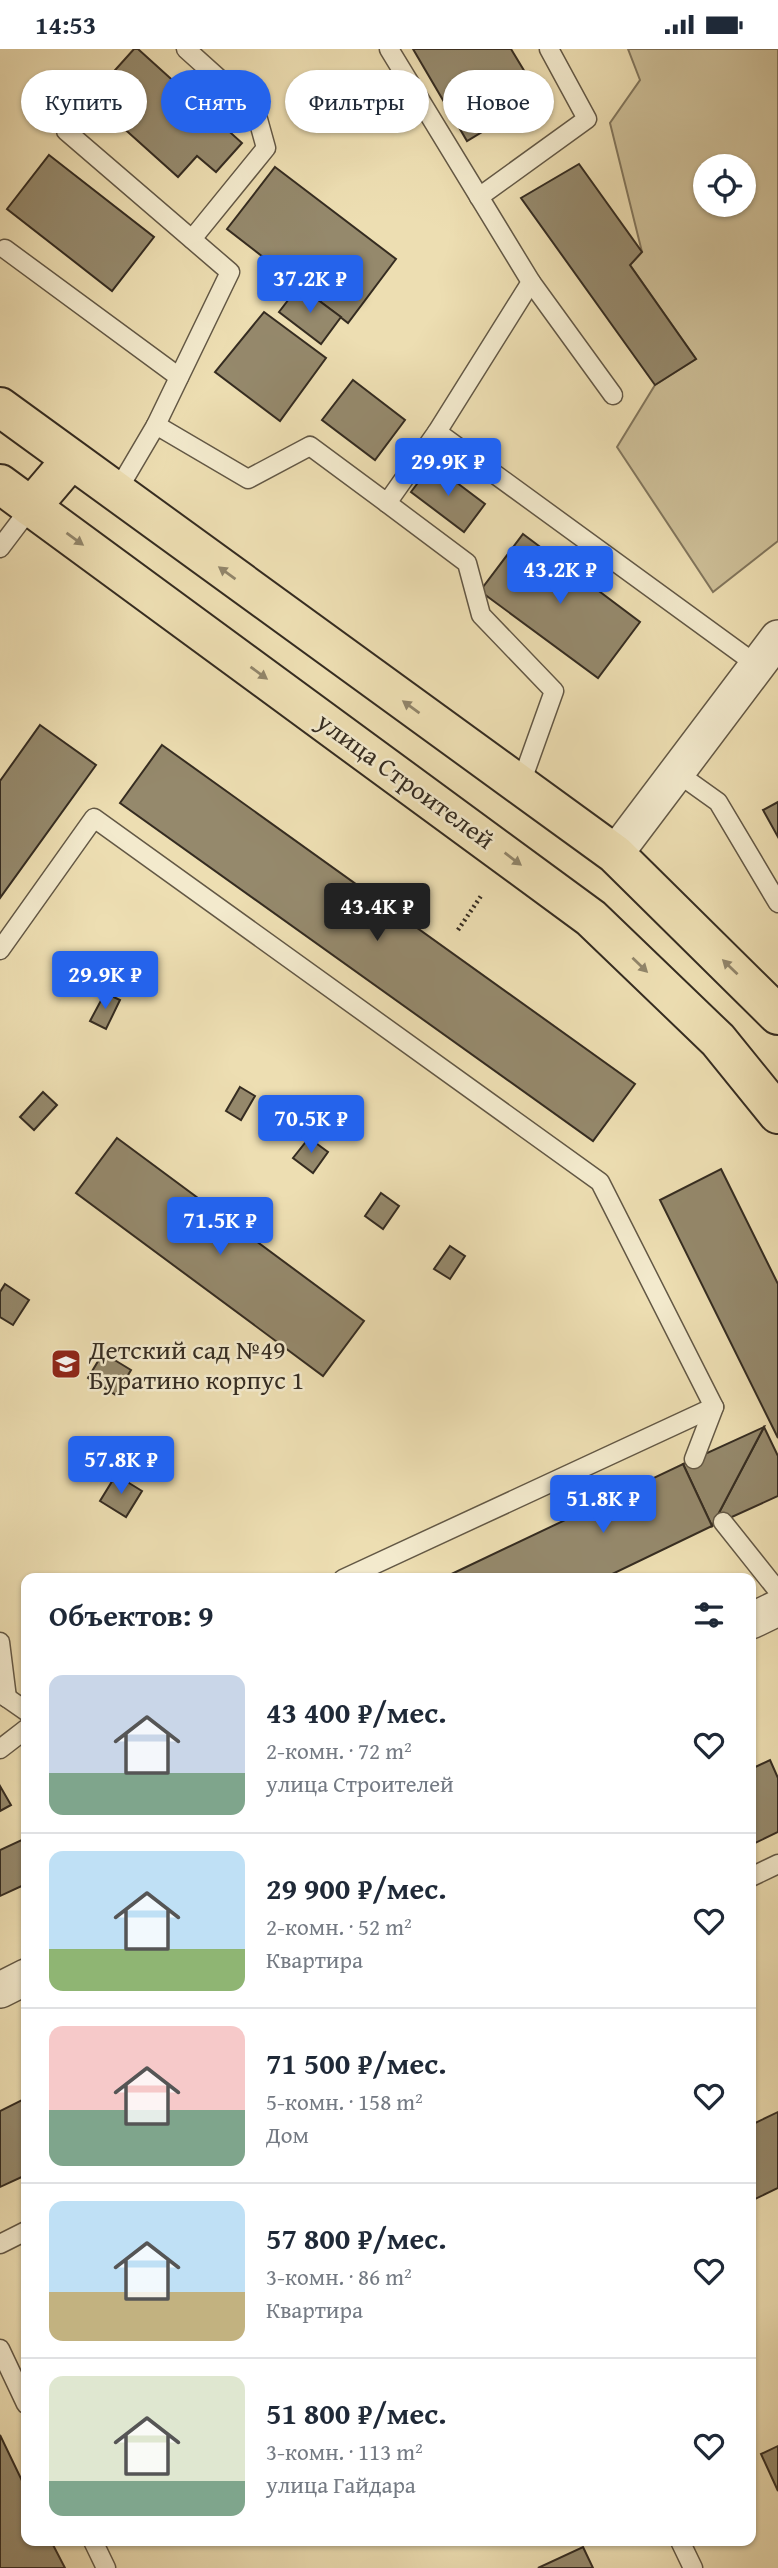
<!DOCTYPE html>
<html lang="ru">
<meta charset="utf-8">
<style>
:root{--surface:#fff;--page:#f2f2f3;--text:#1f2937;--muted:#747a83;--line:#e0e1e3;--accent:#2563eb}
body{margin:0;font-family:"Gentium Book Plus",serif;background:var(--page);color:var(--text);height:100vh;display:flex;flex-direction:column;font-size:26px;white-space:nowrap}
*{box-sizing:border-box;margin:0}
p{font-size:23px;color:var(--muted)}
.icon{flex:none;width:38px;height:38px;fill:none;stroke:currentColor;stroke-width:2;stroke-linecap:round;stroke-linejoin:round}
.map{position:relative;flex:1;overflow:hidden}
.sheet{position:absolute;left:21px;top:1524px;width:735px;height:973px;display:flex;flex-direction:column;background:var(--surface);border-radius:14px;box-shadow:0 2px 5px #0004}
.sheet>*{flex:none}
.hud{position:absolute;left:21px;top:21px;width:737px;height:63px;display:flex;gap:14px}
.buttons{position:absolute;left:693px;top:105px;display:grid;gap:14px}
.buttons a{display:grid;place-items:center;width:63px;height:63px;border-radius:50%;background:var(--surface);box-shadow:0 2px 5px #0004;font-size:35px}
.price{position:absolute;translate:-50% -60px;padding:0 16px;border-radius:7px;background:var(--accent);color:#fff;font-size:23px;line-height:46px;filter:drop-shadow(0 2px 4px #0008)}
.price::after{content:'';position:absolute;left:50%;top:42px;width:21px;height:16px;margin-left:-10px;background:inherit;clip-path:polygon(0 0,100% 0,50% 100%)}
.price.active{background:#222;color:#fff}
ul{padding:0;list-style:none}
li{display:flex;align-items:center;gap:21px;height:175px;padding:0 28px}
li+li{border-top:2px solid var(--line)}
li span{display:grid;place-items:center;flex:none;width:196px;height:140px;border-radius:14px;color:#555}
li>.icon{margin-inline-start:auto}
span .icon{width:84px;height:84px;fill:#fffc;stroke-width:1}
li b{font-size:30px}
h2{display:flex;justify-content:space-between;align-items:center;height:84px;padding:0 28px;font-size:30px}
.tag{padding:0 24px;border-radius:32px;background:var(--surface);box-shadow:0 2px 5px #0004;font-size:24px;line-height:63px}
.tag.active{background:var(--accent);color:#fff}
.status{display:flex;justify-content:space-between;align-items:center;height:49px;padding:0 35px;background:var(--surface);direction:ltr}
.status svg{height:19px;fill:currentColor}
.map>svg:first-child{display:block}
.green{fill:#cec099;stroke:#82765d;stroke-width:2;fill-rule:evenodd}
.building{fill:#95896c;stroke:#352c21;stroke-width:2}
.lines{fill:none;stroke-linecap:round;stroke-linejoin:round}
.lane-casing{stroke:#635845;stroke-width:21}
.street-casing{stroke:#635845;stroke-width:38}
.primary-casing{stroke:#352c21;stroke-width:42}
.path{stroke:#352c21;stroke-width:4.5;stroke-dasharray:2 3.5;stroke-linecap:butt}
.lane{stroke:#f3eacd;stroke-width:18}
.street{stroke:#f3eacd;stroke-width:35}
.primary{stroke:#eddeb2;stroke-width:38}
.oneway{fill:#91856a}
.labels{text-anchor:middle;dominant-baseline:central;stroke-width:5;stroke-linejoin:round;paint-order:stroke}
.street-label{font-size:26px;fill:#352c21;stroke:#f3eacd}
.poi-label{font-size:26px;fill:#352c21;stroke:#f3eacd;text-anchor:start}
</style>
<div class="status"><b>14:53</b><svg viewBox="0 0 49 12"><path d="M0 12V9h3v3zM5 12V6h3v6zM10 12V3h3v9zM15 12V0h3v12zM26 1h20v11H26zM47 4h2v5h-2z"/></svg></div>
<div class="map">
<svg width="778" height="2519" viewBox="0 0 778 2519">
<rect width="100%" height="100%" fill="#eddeb2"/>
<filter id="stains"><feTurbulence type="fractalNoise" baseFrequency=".00286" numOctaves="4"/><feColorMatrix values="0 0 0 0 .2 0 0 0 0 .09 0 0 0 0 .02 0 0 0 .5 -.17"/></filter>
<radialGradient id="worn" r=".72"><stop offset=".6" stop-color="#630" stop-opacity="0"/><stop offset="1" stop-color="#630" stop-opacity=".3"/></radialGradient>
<path class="green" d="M628 0H778V492L713 543 617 398 655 336 696 310 630 216 642 203 610 74 640 31ZM705 117H744V156H705Z"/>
<g class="building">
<polygon points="134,0 138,0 242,94 216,123 197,107 178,128 90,49"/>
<polygon points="413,0 511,0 540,48 467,92"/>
<polygon points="49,106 154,188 112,242 7,160"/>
<polygon points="579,115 642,203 630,216 696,310 655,336 521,149"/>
<polygon points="275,118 396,210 348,274 227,180"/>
<polygon points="299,237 341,268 321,295 279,263"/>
<polygon points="264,263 326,309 280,372 215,323"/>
<polygon points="353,331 405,371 375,411 322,371"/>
<polygon points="432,415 485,455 464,483 411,443"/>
<polygon points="523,485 640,573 598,629 480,542"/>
<polygon points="40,676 96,716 0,849 0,732"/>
<polygon points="162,696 635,1035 593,1092 120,754"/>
<polygon points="778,753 778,788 763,761"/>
<polygon points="105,944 120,951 106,980 90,972"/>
<polygon points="240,1038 255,1047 241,1071 226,1062"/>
<polygon points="43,1043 57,1056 34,1081 20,1068"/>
<polygon points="117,1089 364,1272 323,1327 76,1144"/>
<polygon points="309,1089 328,1103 313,1124 293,1109"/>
<polygon points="721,1120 778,1235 778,1389 660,1151"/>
<polygon points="381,1144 399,1157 383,1180 365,1167"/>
<polygon points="450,1197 465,1207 450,1230 434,1220"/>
<polygon points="5,1235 29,1251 13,1276 0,1268 0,1243"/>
<polygon points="103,1304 131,1321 116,1346 88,1329"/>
<polygon points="764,1378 778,1407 778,1447 712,1477"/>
<polygon points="764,1378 712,1477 683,1415"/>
<polygon points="683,1415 712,1477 602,1530 441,1530"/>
<polygon points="116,1426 142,1442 126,1468 100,1452"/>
<polygon points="770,1711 778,1729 778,1783 751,1796 751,1720"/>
<polygon points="0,1737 11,1756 0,1762"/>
<polygon points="26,1789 26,1835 0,1847 0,1801"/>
<polygon points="26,2049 26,2126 0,2138 0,2062"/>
<polygon points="778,2063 778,2139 751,2152 751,2076"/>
<polygon points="0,2386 26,2440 26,2492 51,2492 65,2519 0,2519"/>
<polygon points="778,2397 778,2442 761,2405"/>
<polygon points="583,2498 593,2519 538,2519"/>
</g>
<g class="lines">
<g class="lane-casing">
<g id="lane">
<polyline points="186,0 256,63 266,99 192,190"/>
<polyline points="389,0 531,233 437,383 757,616"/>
<polyline points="66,82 230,223 156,376"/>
<polyline points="479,148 587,70 549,0"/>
<polyline points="5,200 179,328"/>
<polyline points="531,233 613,346"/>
<polyline points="116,444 156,376 248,430 310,397 387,454 437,383"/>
<polyline points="387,454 467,514 481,566 554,642 520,737"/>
<polyline points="0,499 31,458"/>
<polyline points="676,723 718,753 778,854"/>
<polyline points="0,901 94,769 600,1133 714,1358 694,1410"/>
<polyline points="723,1473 778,1542"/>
<polyline points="343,1530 714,1358"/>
<polyline points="0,1593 7,1649"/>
<polyline points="0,1644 26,1662"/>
<polyline points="0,1700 26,1680"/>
<polyline points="751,1828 778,1815"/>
<polyline points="0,2195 26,2182"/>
<polyline points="0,2300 26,2355"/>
<polyline points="93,2492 106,2519"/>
<polyline points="680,2492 693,2519"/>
</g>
</g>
<g class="street-casing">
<g id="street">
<polyline points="615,805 778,589"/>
<polyline points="751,1572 778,1559"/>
<polyline points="0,1941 26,1928"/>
</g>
</g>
<g class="primary-casing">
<g id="primary">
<polyline points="0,358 615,805 778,966"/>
<polyline points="0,435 591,869 718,991 778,1065"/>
<polyline points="31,458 71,411"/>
</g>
</g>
<polyline class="path" points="458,881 481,847"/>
<use href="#lane" class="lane"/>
<use href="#street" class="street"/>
<use href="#primary" class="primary"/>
</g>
<defs><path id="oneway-solid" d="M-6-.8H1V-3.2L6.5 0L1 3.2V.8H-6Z" transform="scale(1.75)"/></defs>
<g class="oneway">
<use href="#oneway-solid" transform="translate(75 490) rotate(36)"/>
<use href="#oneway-solid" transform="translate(227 524) rotate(-144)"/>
<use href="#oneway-solid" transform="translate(259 624) rotate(36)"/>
<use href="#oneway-solid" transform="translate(411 658) rotate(-144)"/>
<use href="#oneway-solid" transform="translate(513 810) rotate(37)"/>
<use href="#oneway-solid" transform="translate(640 916) rotate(44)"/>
<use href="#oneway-solid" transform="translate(730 918) rotate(-136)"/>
</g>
<defs>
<g id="school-square" transform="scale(1.575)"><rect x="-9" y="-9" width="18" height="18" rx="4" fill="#8f2418" stroke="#f3eacd"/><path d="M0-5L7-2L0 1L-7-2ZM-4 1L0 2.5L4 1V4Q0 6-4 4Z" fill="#fff"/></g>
</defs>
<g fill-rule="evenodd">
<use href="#school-square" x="66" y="1315"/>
</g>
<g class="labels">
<g class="street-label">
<text transform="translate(406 731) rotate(36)">улица Строителей</text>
</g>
<g class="poi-label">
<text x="89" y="1300">Детский сад №49<tspan x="89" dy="30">Буратино корпус 1</tspan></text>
</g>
</g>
<rect width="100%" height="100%" filter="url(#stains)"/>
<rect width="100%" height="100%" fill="url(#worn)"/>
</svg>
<div class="buttons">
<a><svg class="icon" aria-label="locate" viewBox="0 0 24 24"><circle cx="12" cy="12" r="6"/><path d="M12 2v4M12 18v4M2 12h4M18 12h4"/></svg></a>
</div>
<b class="price" style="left:310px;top:266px">37.2K ₽</b>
<b class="price" style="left:448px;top:449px">29.9K ₽</b>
<b class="price" style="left:560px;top:557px">43.2K ₽</b>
<b class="price active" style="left:377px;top:894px">43.4K ₽</b>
<b class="price" style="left:105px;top:962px">29.9K ₽</b>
<b class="price" style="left:311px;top:1106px">70.5K ₽</b>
<b class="price" style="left:220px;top:1208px">71.5K ₽</b>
<b class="price" style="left:121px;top:1447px">57.8K ₽</b>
<b class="price" style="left:603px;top:1486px">51.8K ₽</b>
<div class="hud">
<a class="tag">Купить</a>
<a class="tag active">Снять</a>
<a class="tag">Фильтры</a>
<a class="tag">Новое</a>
</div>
<section class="sheet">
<h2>Объектов: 9<svg class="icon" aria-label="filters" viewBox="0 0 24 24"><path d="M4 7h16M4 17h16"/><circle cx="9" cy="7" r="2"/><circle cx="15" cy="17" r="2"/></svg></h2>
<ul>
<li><span style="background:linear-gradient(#c9d6e8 70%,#7fa58c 0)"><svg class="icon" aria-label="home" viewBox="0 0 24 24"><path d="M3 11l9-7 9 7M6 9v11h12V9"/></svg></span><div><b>43 400 ₽/мес.</b><p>2-комн. · 72 m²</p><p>улица Строителей</p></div><svg class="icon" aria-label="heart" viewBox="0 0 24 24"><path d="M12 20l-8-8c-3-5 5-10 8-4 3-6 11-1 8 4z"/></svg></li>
<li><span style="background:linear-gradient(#bfe0f5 70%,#8fb573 0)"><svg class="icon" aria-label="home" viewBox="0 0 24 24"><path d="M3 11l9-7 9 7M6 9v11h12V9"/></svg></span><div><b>29 900 ₽/мес.</b><p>2-комн. · 52 m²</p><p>Квартира</p></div><svg class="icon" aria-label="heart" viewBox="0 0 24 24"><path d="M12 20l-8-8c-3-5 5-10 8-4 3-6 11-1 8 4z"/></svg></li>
<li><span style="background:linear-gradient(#f6c9c9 60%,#7fa58c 0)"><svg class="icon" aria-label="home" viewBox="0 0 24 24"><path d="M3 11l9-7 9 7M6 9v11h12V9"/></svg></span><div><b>71 500 ₽/мес.</b><p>5-комн. · 158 m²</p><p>Дом</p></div><svg class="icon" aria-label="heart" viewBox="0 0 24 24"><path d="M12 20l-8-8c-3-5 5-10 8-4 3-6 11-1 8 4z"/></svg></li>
<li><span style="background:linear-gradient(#bfe0f5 65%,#c2b280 0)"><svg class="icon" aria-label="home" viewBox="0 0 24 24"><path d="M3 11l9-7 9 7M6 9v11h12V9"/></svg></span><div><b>57 800 ₽/мес.</b><p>3-комн. · 86 m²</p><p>Квартира</p></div><svg class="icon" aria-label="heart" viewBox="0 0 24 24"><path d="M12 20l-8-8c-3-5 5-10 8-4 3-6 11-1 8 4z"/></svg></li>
<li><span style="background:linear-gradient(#dfe7d0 75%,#7fa58c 0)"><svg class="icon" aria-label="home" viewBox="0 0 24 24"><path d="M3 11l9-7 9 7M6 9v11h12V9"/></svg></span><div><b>51 800 ₽/мес.</b><p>3-комн. · 113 m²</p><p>улица Гайдара</p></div><svg class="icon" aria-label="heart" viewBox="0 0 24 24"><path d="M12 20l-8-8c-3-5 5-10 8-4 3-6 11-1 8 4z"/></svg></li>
</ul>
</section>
</div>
